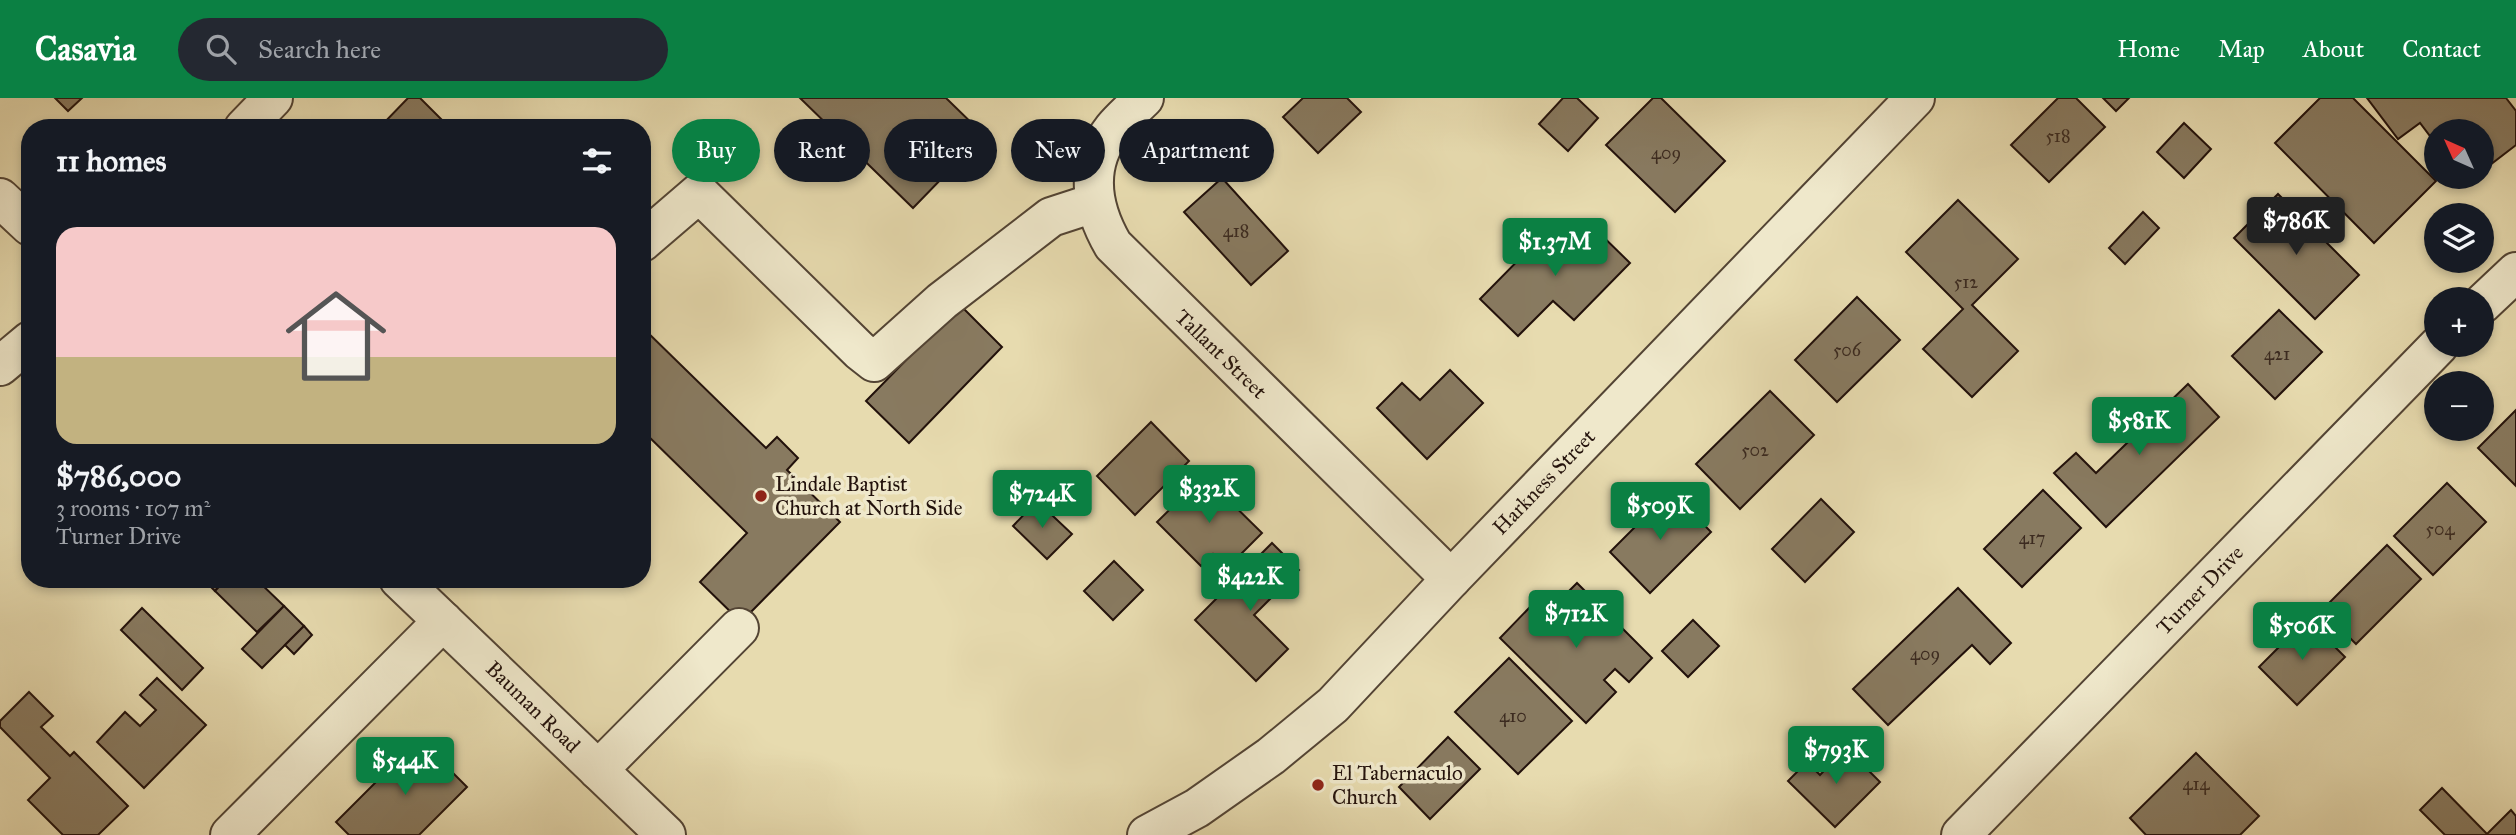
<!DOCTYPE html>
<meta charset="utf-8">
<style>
:root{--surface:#171b24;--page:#242831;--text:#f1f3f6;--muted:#9ea1a6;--accent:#0b8043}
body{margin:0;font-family:"IM FELL Great Primer",serif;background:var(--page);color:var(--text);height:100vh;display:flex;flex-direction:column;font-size:26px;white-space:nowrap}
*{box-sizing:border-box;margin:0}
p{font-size:23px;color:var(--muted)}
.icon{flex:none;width:38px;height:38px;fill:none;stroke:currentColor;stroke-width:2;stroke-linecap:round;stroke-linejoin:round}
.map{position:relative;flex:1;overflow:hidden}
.details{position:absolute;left:21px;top:21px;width:630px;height:469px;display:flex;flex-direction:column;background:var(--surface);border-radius:28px;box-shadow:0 4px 10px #0003}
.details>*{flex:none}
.guide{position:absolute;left:672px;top:21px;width:665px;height:63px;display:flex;gap:14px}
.needle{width:46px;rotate:315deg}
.fabs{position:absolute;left:2424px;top:21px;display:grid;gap:14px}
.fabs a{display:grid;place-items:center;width:70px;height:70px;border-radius:50%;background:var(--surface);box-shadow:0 4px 10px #0003;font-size:35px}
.price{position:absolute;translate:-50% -60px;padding:0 16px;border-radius:7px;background:var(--accent);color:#fff;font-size:23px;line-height:46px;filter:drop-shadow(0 2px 4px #0008)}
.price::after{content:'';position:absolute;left:50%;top:42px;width:21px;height:16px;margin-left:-10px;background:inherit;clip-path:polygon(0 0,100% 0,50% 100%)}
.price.on{background:#222;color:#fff}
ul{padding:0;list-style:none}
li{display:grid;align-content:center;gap:14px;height:371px;padding:0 35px}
li span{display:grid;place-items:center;height:217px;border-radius:21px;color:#555}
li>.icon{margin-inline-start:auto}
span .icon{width:126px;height:126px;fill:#fffc;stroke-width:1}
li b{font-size:30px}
h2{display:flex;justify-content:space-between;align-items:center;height:84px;padding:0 35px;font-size:30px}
.tag{padding:0 24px;border-radius:32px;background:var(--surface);box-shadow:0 4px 10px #0003;font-size:24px;line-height:63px}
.tag.on{background:var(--accent);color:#fff}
header{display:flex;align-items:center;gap:42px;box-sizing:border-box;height:98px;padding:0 35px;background:var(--accent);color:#fff}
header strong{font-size:33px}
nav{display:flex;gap:38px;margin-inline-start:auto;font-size:24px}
.search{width:490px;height:63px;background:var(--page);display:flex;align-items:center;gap:18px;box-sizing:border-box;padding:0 24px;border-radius:38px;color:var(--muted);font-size:26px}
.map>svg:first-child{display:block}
.building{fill:#887a60;stroke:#22110b;stroke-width:2}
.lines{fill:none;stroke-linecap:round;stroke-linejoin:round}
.minor-casing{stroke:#534434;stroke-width:42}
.minor{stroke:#efe8cb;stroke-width:38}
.poi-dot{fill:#8f2418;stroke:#efe8cb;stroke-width:2.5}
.labels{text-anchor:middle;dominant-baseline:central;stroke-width:7;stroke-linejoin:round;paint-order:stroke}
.number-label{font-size:18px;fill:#3c2b20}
.street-label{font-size:21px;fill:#22110b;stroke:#efe8cb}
.poi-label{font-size:21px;fill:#22110b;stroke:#efe8cb;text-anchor:start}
</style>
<header>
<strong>Casavia</strong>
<div class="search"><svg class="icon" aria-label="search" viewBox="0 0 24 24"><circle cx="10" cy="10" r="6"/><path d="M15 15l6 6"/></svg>Search here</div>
<nav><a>Home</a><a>Map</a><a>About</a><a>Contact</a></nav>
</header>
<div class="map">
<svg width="2516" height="737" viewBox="0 0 2516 737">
<rect width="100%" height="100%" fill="#e7dbaf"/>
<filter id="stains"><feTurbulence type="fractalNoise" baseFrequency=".00286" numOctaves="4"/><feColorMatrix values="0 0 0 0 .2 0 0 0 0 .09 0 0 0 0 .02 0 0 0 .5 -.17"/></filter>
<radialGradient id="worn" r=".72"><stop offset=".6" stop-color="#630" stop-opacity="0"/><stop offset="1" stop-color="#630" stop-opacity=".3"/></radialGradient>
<g class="building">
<polygon points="55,0 82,0 68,13"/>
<polygon points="408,0 420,0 448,28 446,30 379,30"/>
<polygon points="800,0 946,0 984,37 913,110"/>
<polygon points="1303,0 1347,0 1361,14 1318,55 1283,19"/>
<polygon points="1563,0 1577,0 1598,20 1568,53 1539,26"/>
<polygon points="1653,0 1661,0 1725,63 1675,114 1606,47"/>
<polygon points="2058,0 2076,0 2105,29 2049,84 2011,47"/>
<polygon points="2103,0 2129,0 2116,13"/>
<polygon points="2320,0 2353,0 2436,83 2374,145 2275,45"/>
<polygon points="2367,0 2506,0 2516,13 2516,47 2486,70 2482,64 2482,33 2436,33 2436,46 2420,25 2398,41"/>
<polygon points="2184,25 2211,51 2184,80 2157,54"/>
<polygon points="1222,80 1288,153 1251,187 1184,114"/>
<polygon points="2278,96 2359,177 2315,221 2234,140"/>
<polygon points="1958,102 2018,161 1972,207 2018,253 1972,299 1923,251 1963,211 1906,154"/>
<polygon points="2143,114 2159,130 2125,166 2109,150"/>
<polygon points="1588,124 1630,165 1574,222 1553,203 1518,238 1480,201 1548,132 1565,148"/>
<polygon points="1857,199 1900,242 1837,304 1795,262"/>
<polygon points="960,207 1002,249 909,345 866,303"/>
<polygon points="2279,212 2322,254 2275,301 2232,258"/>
<polygon points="642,229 766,350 777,339 798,360 787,372 840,424 741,524 700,484 747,435 642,332"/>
<polygon points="1450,272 1483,305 1427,361 1377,310 1402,285 1420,302"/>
<polygon points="2188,286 2219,319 2106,429 2054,375 2076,355 2096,375"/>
<polygon points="1770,293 1814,337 1740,411 1696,366"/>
<polygon points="2516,312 2516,388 2478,350"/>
<polygon points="1151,324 1189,363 1135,417 1097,378"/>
<polygon points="1204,378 1262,435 1227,470 1213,456 1201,468 1157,424"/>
<polygon points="2447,385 2486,424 2433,477 2394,438"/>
<polygon points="2043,392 2081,430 2022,489 1984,451"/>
<polygon points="1671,393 1711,434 1650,495 1610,454"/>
<polygon points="1821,401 1854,434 1805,484 1772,451"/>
<polygon points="1037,403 1072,436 1047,461 1013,428"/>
<polygon points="1272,445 1299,472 1254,517 1288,551 1256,583 1195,522"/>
<polygon points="2387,447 2421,481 2356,546 2322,512"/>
<polygon points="1114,463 1143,492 1113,522 1084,493"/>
<polygon points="203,481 226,481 215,493"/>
<polygon points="226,481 256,481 284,508 257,534 215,493"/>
<polygon points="1577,485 1652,560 1629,584 1615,571 1604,582 1616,594 1586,625 1500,540 1532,507 1544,518"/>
<polygon points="1958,490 2011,545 1990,566 1972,547 1888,627 1853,591"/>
<polygon points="284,508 304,528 262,570 242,551"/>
<polygon points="142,510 203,570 182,592 121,532"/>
<polygon points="2307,521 2345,559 2297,607 2259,569"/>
<polygon points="1693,522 1719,548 1688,579 1662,553"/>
<polygon points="304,528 312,537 294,556 285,547"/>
<polygon points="1509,560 1572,623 1518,676 1455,614"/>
<polygon points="157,580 206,627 144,690 97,644 125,614 140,628 156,612 140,597"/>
<polygon points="29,594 53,618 41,629 70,658 74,654 128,708 98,737 63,737 28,702 50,680 0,629 0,623"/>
<polygon points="1448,639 1480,671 1430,721 1399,689"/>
<polygon points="419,641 467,689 419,737 349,737 336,724"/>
<polygon points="1846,650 1880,684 1835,729 1788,683 1807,664 1820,677"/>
<polygon points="2196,655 2259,718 2240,737 2146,737 2130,720"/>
<polygon points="2442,690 2487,736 2511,712 2516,718 2516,737 2445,737 2420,712"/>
</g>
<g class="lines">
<g class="minor-casing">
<g id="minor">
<path d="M1144 0C1134 10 1122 20 1113 31 1084 68 1091 109 1113 147L1451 481"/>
<polyline points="244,30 273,0"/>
<polyline points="0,100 30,128"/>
<polyline points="642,144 699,95 860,253 874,264 942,203 1051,119 1094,105"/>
<polyline points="2482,206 2516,174"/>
<polyline points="0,268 30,243"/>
<polyline points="399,481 666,737"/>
<polyline points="598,672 739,530"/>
<polyline points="230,737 443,523"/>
<polyline points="1147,737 1197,710 1271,658 1333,607 1451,481 1915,0"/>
<polyline points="1961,737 2439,247"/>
</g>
</g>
<use href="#minor" class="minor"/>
</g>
<g class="poi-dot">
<circle cx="761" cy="398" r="7"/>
<circle cx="1318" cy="687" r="7"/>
</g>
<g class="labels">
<g class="number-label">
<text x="2058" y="38">518</text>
<text x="1666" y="55">409</text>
<text x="1236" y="133">418</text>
<text x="1966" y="184">512</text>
<text x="1847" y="252">506</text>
<text x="2277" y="256">421</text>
<text x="1755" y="352">502</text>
<text x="2440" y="431">504</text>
<text x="2032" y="440">417</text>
<text x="1925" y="556">409</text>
<text x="1513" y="618">410</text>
<text x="2196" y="686">414</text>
</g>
<g class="street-label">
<text transform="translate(1221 256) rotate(44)">Tallant Street</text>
<text transform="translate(1544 384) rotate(-46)">Harkness Street</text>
<text transform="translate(2200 492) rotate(-46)">Turner Drive</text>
<text transform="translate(533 609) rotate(44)">Bauman Road</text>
</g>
<g class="poi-label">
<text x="775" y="386">Lindale Baptist<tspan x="775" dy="24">Church at North Side</tspan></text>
<text x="1332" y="675">El Tabernaculo<tspan x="1332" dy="24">Church</tspan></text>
</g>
</g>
<rect width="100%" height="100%" filter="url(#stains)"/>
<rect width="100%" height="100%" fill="url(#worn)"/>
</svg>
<div class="fabs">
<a><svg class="needle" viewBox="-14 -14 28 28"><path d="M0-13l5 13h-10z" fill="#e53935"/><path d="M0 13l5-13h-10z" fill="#9ea1a6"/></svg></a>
<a><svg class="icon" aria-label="layers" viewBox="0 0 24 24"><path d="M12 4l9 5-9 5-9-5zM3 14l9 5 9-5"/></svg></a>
<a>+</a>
<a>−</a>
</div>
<b class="price on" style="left:2296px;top:159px">$786K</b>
<b class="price" style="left:1555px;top:180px">$1.37M</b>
<b class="price" style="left:2139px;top:359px">$581K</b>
<b class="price" style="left:1209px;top:427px">$332K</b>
<b class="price" style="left:1042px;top:432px">$724K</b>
<b class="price" style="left:1660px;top:444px">$509K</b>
<b class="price" style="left:1250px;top:515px">$422K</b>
<b class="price" style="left:1576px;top:552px">$712K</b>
<b class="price" style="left:2302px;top:564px">$506K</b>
<b class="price" style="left:1836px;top:688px">$793K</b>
<b class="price" style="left:405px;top:699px">$544K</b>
<div class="guide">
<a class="tag on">Buy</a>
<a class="tag">Rent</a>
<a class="tag">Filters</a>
<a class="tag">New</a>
<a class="tag">Apartment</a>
</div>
<section class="details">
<h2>11 homes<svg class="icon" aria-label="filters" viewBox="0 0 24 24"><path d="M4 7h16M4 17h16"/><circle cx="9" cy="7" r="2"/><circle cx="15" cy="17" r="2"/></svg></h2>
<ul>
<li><span style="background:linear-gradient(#f6c9c9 60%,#c2b280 0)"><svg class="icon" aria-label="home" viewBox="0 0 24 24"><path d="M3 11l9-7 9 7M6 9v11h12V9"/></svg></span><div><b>$786,000</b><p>3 rooms · 107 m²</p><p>Turner Drive</p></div></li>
</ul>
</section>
</div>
